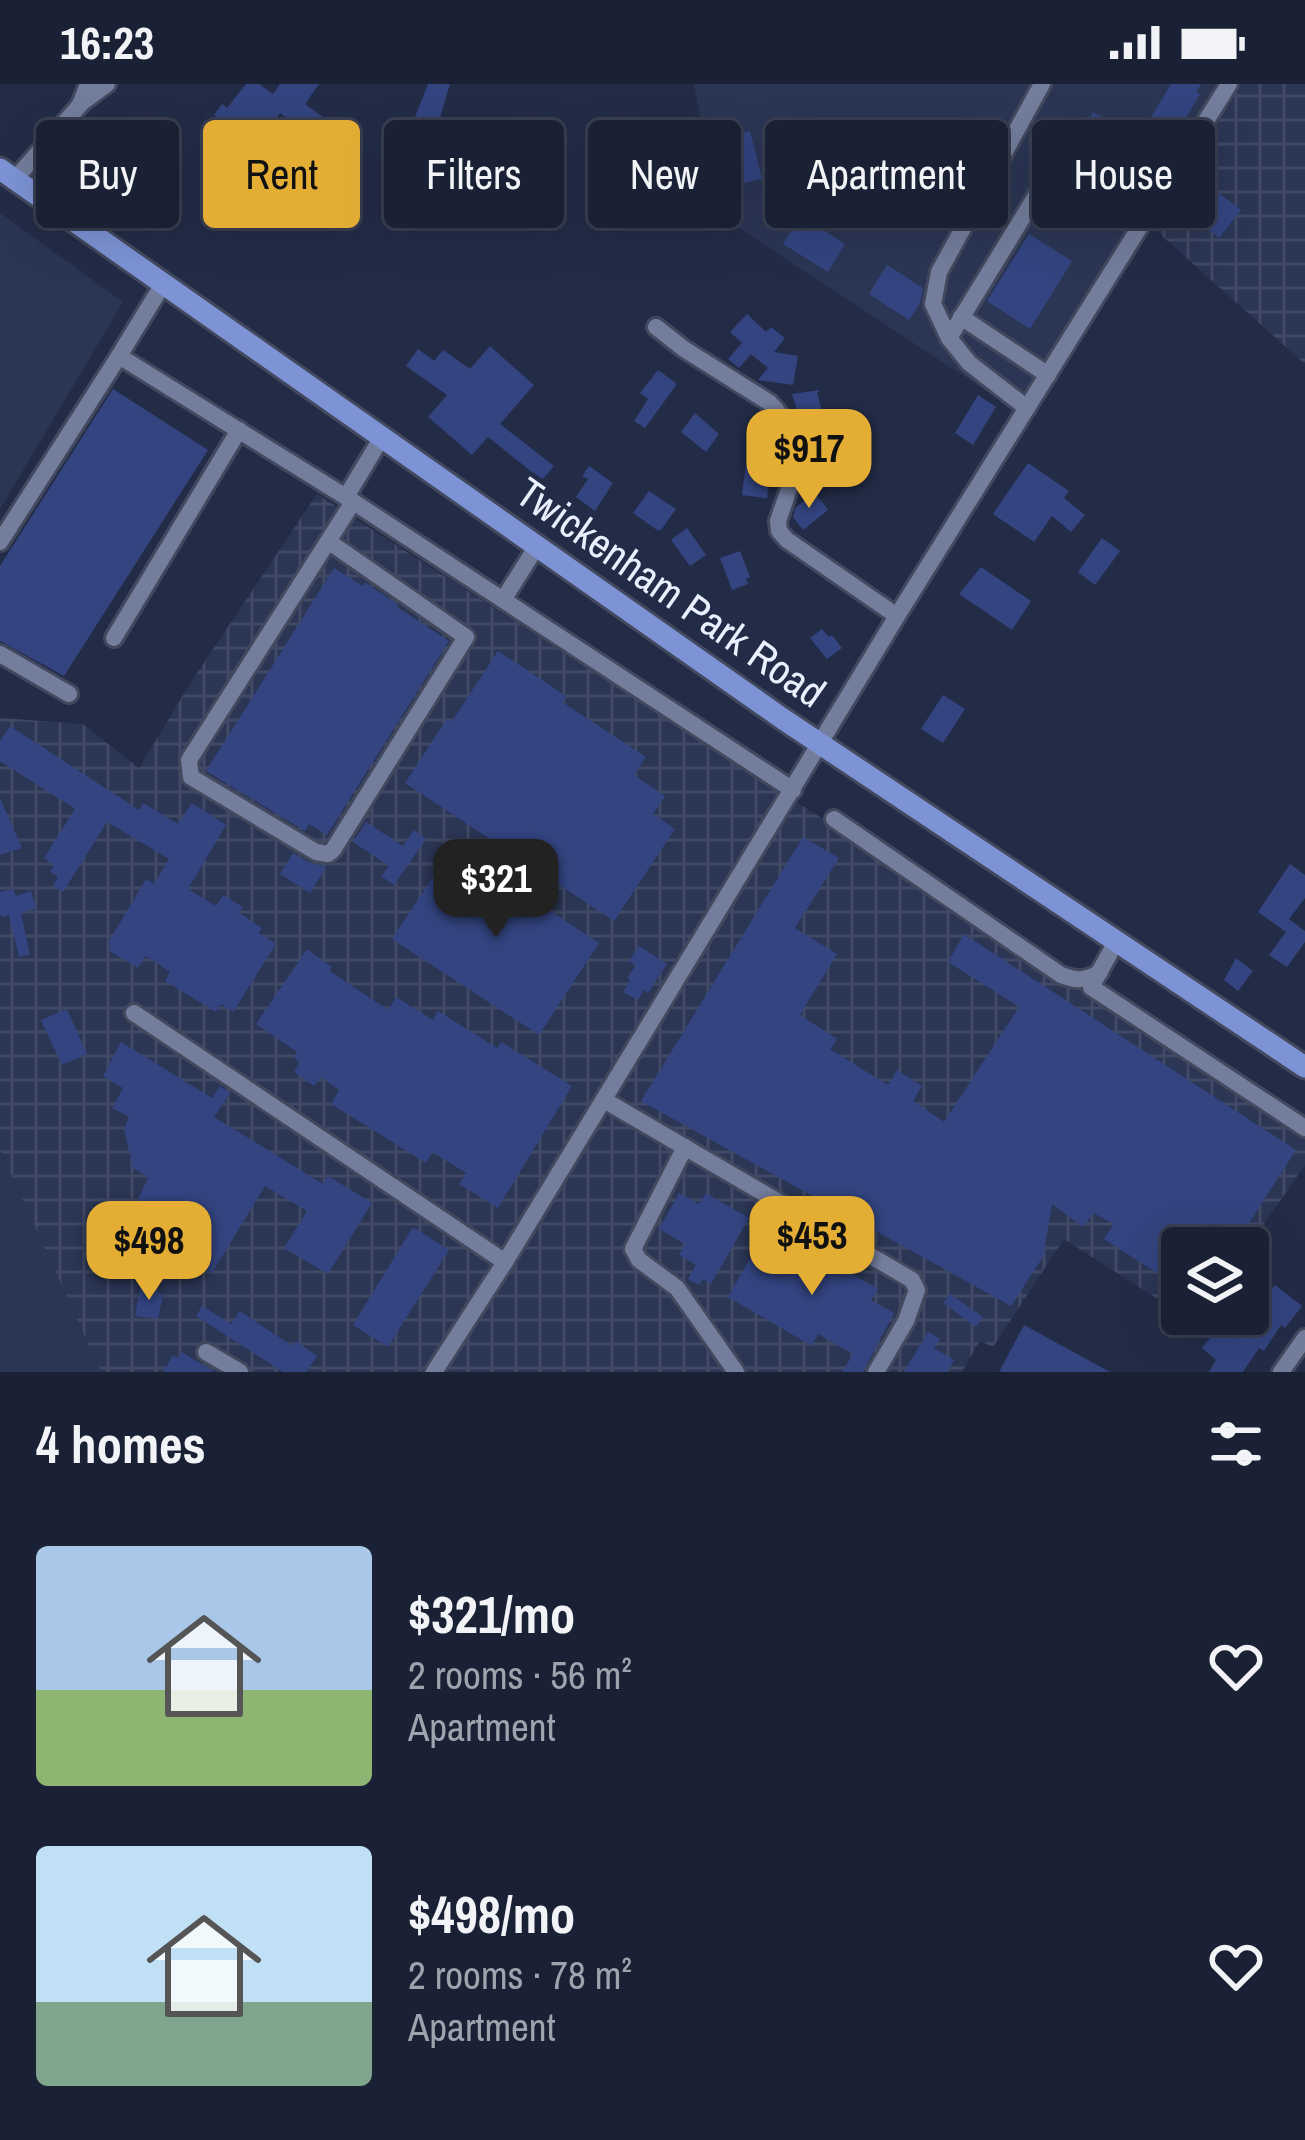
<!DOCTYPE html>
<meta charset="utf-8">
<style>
:root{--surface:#1a2135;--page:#23293d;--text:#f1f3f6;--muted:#9fa3ad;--line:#383e50;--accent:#e4ae35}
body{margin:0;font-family:"Archivo Narrow",sans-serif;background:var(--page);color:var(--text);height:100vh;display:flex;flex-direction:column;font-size:45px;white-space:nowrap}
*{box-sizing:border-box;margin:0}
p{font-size:39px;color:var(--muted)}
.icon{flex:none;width:66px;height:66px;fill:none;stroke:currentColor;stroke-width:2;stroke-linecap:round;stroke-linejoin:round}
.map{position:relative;height:1288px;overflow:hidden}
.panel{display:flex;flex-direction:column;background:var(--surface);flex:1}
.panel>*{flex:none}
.banner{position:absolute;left:36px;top:36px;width:1233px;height:108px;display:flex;gap:24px}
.buttons{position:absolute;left:1161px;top:1143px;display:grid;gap:24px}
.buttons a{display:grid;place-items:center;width:108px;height:108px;border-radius:12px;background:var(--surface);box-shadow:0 12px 48px #0002,0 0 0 3px var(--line);font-size:60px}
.price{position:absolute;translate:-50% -102px;padding:0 27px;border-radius:24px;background:var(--accent);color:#111;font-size:39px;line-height:78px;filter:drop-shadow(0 3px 6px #0008)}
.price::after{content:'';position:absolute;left:50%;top:72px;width:36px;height:27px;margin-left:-18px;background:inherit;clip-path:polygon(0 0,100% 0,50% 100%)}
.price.on{background:#222;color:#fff}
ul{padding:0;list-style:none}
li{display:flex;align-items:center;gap:36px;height:300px;padding:0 36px}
li span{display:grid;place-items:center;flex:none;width:336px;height:240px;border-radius:12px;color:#555}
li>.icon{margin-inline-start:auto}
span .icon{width:144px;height:144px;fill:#fffc;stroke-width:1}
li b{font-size:51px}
h2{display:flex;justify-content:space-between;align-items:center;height:144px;padding:0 36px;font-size:51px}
.chip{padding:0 42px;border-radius:12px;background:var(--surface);box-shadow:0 12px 48px #0002,0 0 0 3px var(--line);font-size:42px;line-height:108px}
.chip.on{background:var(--accent);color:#111}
.status{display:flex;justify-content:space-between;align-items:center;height:84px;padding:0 60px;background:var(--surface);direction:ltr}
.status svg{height:33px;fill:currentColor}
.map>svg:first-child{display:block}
.built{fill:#2b3655}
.industrial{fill:url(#industrial-grid)}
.building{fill:#334480}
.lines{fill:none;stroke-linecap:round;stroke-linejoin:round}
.minor-casing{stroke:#42495e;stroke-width:22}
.major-casing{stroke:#42495e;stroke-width:27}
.minor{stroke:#737e9d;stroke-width:16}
.major{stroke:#7d93d5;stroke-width:21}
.labels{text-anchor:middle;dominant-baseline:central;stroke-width:10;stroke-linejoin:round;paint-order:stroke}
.street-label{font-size:42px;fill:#eaeffe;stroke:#232c47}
</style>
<div class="status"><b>16:23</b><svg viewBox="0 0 49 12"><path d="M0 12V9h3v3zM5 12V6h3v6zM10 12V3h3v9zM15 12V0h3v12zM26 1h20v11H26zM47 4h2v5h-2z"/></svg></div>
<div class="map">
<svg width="1305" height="1288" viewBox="0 0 1305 1288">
<defs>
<pattern id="industrial-grid" width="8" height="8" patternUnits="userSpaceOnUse" patternTransform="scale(3)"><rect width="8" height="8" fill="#2b3655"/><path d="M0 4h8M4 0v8" fill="none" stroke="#404a66"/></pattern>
</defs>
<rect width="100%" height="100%" fill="#232c47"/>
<g class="built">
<polygon points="694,0 1225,0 1020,329 719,131"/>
<polygon points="0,129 123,218 0,425"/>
<polygon points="0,1066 101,1288 0,1288"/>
</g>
<g class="industrial">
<polygon points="1242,0 1305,0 1305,280 1152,143"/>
<polygon points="317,410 788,713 1091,903 1305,1044 1305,1081 1247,1164 1182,1164 1182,1230 1201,1230 1195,1239 1064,1155 993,1263 980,1257 962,1288 101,1288 0,1066 0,634 83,640 139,684 191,598"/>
</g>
<g class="building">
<polygon points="246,0 259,0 273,10 280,0 319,0 305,20 323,33 311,51 280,29 229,99 228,87 220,81 241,52 214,31 222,20 227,24"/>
<polygon points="428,0 450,0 436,47 413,38"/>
<polygon points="1171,0 1201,0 1196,8 1200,10 1169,63 1173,66 1138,122 1108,102 1102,111 1079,97 1101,63 1081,52 1093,28 1117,41 1115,45 1120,48 1114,59 1134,71 1152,43 1147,40"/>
<polygon points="750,47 762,95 730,102 719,54"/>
<polygon points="1200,95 1241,126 1219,154 1200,138 1211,124 1190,109"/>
<polygon points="258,98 261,125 233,128 230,101"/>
<polygon points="801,132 845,160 828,188 783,160"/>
<polygon points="1029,150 1072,177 1030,245 987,217"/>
<polygon points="887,181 923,204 920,219 909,236 869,210"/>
<polygon points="747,230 766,248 771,243 785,254 774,268 798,272 793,301 758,296 768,284 751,270 739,284 728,275 742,259 730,248"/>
<polygon points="490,262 534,301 500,340 554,382 542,396 488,353 472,371 428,333 447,311 406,282 418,265 434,277 443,266 470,285"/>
<polygon points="658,286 677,300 645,344 634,337 648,315 640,309"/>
<polygon points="113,305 208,366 64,592 0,557 0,482"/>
<polygon points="820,306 817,309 823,331 807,336 806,324 799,332 792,310"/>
<polygon points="978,311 996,323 973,361 955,349"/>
<polygon points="695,329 719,350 706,368 681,348"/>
<polygon points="746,379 771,382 767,414 742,411"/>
<polygon points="1028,379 1069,407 1064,414 1085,431 1071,448 1052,432 1034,458 993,430"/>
<polygon points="589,382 613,399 595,427 576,413 588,395 582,392"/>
<polygon points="649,407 676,425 661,446 657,446 633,429"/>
<polygon points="815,409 828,426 803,446 793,433 796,423"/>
<polygon points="687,444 706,471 690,482 671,456"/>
<polygon points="1102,454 1120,467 1095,501 1078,488"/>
<polygon points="740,467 750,493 746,495 748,500 732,506 720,474"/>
<polygon points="981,483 1031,517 1012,546 959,510"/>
<polygon points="334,484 363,502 365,498 398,521 397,523 449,557 327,751 309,740 305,747 206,687"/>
<polygon points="822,545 829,553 832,551 842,564 827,575 810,554"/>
<polygon points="498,567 566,612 562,618 646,673 634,691 665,712 653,730 675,745 614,837 405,699 447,635 452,637"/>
<polygon points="943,611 965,625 943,659 921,645"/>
<polygon points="10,642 139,726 143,719 178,740 192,719 226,741 188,805 216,822 223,811 243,823 239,829 262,844 259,849 276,860 233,928 221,920 216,928 165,897 170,888 146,872 138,884 108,866 111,860 108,859 146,795 154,800 169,775 107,738 63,808 53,802 58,793 50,788 54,781 44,774 75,725 0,677 0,657"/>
<polygon points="0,714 22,764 0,771"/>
<polygon points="366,738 403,762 414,746 426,755 394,801 381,792 389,782 353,758"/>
<polygon points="803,753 839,774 795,844 837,870 800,931 837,955 830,965 888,1001 897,986 922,1002 913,1017 944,1038 1019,923 948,878 964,850 1296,1066 1233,1164 1182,1164 1182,1205 1104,1155 1114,1140 1093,1129 1083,1143 1052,1120 1043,1173 1011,1222 641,1017"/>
<polygon points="453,763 599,859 539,951 392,855"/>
<polygon points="293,769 310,779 326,783 310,809 280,790"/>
<polygon points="1290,780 1305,791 1305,814 1289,835 1305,847 1305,858 1287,883 1269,871 1286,848 1258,828"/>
<polygon points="13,805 16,812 31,807 36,824 21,829 30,871 19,873 9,831 3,833 0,830 0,808"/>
<polygon points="639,862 667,880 648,909 644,906 638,916 623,908 630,896 627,894 636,881 629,877"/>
<polygon points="307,865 332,883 330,887 388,926 396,913 433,936 438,927 497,964 501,958 572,1002 498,1124 459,1100 466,1089 432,1068 426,1079 331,1020 339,1006 321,993 314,1002 294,988 300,978 294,974 297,968 256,940"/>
<polygon points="1236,874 1253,887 1238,907 1224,896"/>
<polygon points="67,925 87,970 62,981 41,936"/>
<polygon points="121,958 212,1014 220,1002 230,1009 214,1033 323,1100 328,1092 372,1119 328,1190 284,1164 307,1127 265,1102 212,1189 153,1154 157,1147 138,1135 137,1117 148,1094 133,1084 124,1045 129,1033 112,1024 123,1004 103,992"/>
<polygon points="679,1109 699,1120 706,1109 749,1134 711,1200 703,1195 699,1201 688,1195 696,1181 679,1171 685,1160 659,1145"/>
<polygon points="413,1143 449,1166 388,1263 353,1241"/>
<polygon points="767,1145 792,1159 796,1151 817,1164 814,1168 878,1205 871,1216 894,1229 863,1288 842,1288 853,1270 818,1250 812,1262 728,1213"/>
<polygon points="141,1198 163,1211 158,1235 135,1232"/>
<polygon points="1275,1201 1302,1222 1285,1244 1281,1241 1264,1267 1259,1264 1243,1288 1209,1288 1216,1276 1202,1264 1219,1243 1224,1231 1235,1239 1241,1230 1252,1232"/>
<polygon points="950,1210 983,1233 976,1243 943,1219"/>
<polygon points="202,1222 231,1240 240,1227 292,1262 296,1257 317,1272 306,1288 283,1288 196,1232"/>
<polygon points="1024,1241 1110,1288 999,1288"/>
<polygon points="928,1248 940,1255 934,1264 954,1276 947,1288 904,1288"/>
<polygon points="182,1268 198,1278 215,1288 163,1288 173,1271 178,1274"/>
</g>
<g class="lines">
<g class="minor-casing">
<g id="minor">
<polyline points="80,20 107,0"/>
<polyline points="15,95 80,21 88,0"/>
<polyline points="163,200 119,272 346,413 793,706"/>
<polyline points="961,233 1048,291"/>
<path d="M656 243 684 265 770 319C809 359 794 390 778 437L779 447 787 456 897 532"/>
<polyline points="949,254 1045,97 1051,95 1112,131"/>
<polyline points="1027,324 969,279 949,254 933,220 939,188 1042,0"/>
<polyline points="346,413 382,353"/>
<polyline points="328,457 466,553 333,766 328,770 316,768 191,693 189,676 353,418"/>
<polyline points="0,458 119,272"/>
<polyline points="503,516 537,462"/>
<polyline points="114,554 239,346"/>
<polyline points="0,570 69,610"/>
<path d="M834 735 1061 891C1077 897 1086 897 1100 888"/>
<polyline points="1116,858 1091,903 1305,1044"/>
<polyline points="134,929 505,1178"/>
<polyline points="604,1016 912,1196 917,1206 906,1237 876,1288"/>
<polyline points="685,1063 633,1165 639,1176 677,1204 736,1288"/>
<polyline points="206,1268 240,1288"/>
<polyline points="434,1288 505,1178 897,532 1229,0"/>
<polyline points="1281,1288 1305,1254"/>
</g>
</g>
<g class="major-casing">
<polyline id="major" points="0,85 783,635 1305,983"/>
</g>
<use href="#minor" class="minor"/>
<use href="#major" class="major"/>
</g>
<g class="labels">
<g class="street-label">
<text transform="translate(671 508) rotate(35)">Twickenham Park Road</text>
</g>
</g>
</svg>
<div class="buttons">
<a><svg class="icon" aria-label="layers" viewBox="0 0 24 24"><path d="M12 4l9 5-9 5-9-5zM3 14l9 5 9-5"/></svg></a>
</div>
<b class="price" style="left:809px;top:427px">$917</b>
<b class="price on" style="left:496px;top:857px">$321</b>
<b class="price" style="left:812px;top:1214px">$453</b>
<b class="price" style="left:149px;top:1219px">$498</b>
<div class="banner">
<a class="chip">Buy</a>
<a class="chip on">Rent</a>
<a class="chip">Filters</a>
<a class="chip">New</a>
<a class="chip">Apartment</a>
<a class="chip">House</a>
</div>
</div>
<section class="panel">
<h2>4 homes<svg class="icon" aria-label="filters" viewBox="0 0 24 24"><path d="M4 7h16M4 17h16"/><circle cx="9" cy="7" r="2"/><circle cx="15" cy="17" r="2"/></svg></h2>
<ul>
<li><span style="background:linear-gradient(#a9c7e8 60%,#8fb573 0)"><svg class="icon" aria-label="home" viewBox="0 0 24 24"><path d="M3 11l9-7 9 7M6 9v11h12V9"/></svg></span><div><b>$321/mo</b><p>2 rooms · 56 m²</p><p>Apartment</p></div><svg class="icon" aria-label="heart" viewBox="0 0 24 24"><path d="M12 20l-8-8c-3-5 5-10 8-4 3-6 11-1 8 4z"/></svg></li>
<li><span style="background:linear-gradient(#bfe0f5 65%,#7fa58c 0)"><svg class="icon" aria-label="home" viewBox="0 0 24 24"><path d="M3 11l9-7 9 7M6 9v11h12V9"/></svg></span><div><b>$498/mo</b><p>2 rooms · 78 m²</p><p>Apartment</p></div><svg class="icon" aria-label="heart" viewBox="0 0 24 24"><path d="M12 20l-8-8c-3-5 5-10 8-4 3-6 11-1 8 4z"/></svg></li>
</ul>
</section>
